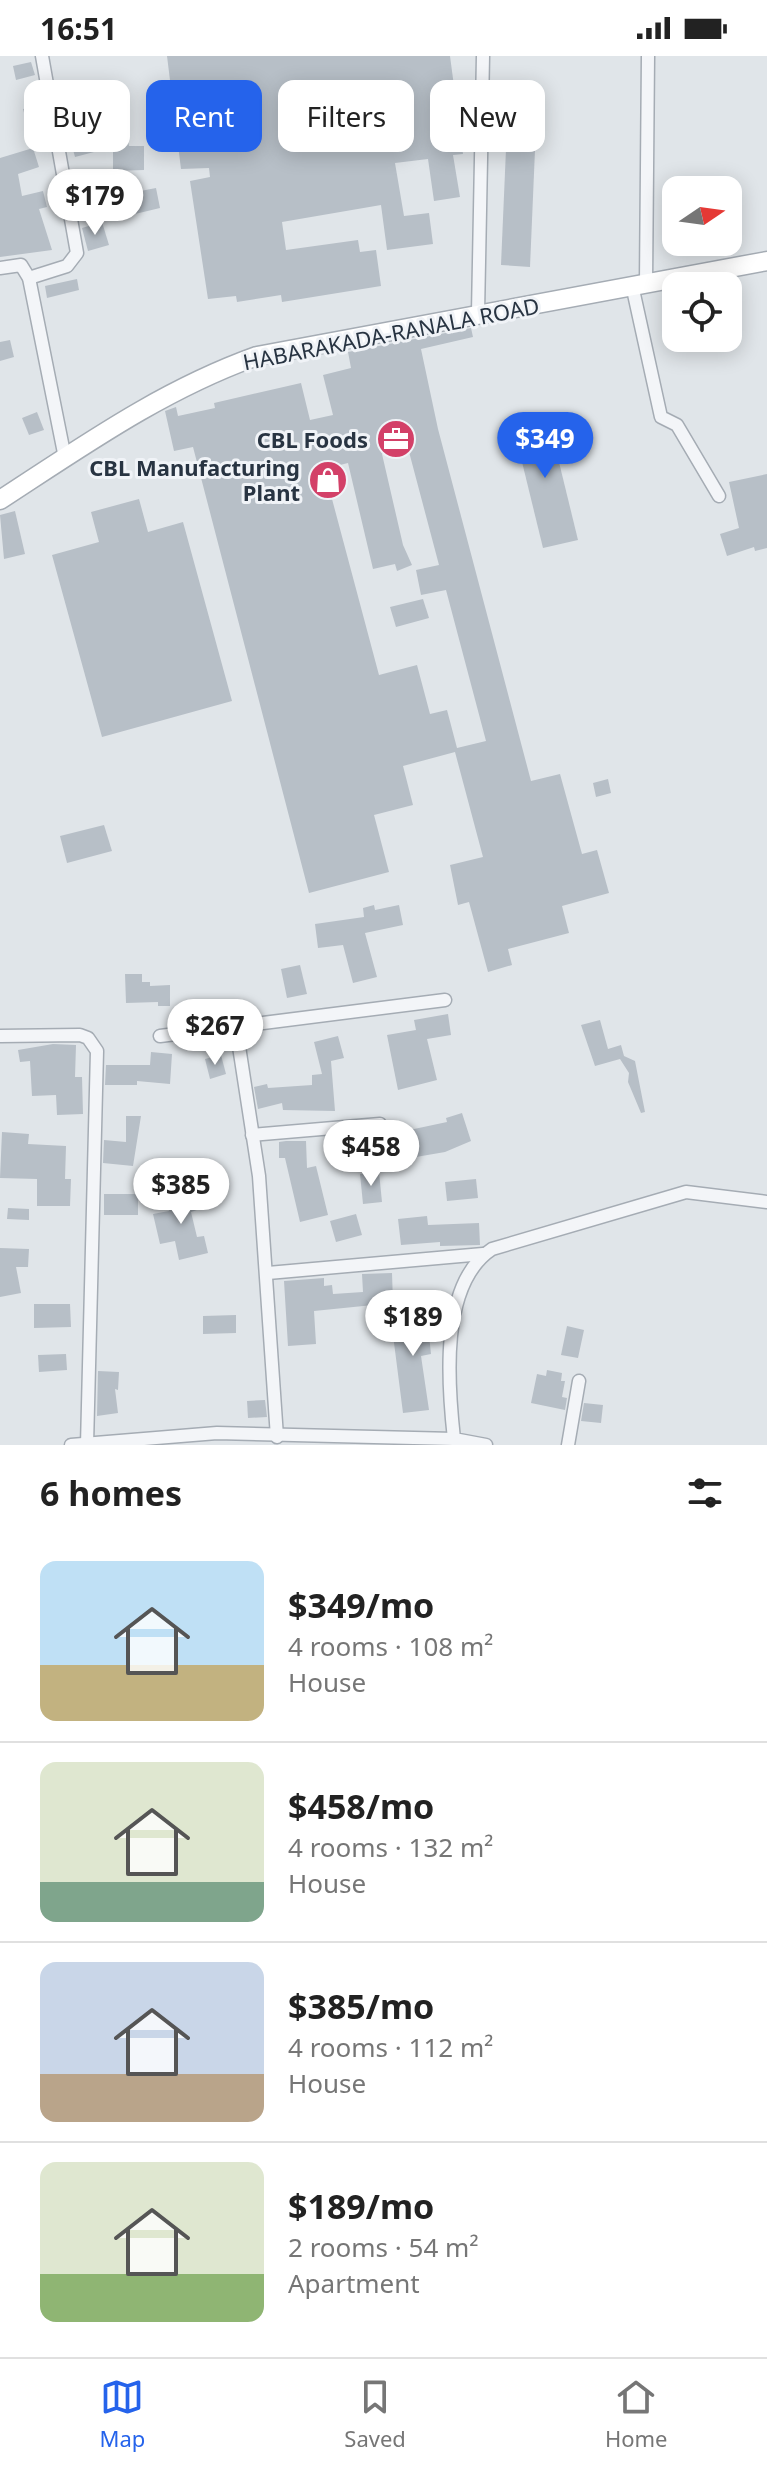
<!DOCTYPE html>
<meta charset="utf-8">
<style>
:root{--surface:#fff;--page:#f2f2f2;--text:#222;--muted:#767676;--line:#e0e0e0;--accent:#2563eb}
body{margin:0;font-family:"Noto Sans",sans-serif;background:var(--page);color:var(--text);height:100vh;display:flex;flex-direction:column;font-size:30px;white-space:nowrap}
*{box-sizing:border-box;margin:0}
p{font-size:26px;color:var(--muted)}
.icon{flex:none;width:44px;height:44px;fill:none;stroke:currentColor;stroke-width:2;stroke-linecap:round;stroke-linejoin:round}
.map{position:relative;height:1389px;overflow:hidden}
.sheet{display:flex;flex-direction:column;background:var(--surface);flex:1}
.sheet>*{flex:none}
.banner{position:absolute;left:24px;top:24px;width:720px;height:72px;display:flex;gap:16px}
.needle{width:52px;rotate:77deg}
.fabs{position:absolute;left:662px;top:120px;display:grid;gap:16px}
.fabs a{display:grid;place-items:center;width:80px;height:80px;border-radius:16px;background:var(--surface);box-shadow:0 4px 20px #0003;font-size:40px}
.price{position:absolute;translate:-50% -68px;padding:0 18px;border-radius:28px;background:#fff;color:#222;font-size:26px;line-height:52px;filter:drop-shadow(0 2px 4px #0008)}
.price::after{content:'';position:absolute;left:50%;top:48px;width:24px;height:18px;margin-left:-12px;background:inherit;clip-path:polygon(0 0,100% 0,50% 100%)}
.price.selected{background:var(--accent);color:#fff}
ul{padding:0;list-style:none}
li{display:flex;align-items:center;gap:24px;height:200px;padding:0 40px}
li+li{border-top:2px solid var(--line)}
li span{display:grid;place-items:center;flex:none;width:224px;height:160px;border-radius:16px;color:#555}
li>.icon{margin-inline-start:auto}
span .icon{width:96px;height:96px;fill:#fffc;stroke-width:1}
li b{font-size:34px}
h2{display:flex;justify-content:space-between;align-items:center;height:96px;padding:0 40px;font-size:34px}
.tag{padding:0 28px;border-radius:16px;background:var(--surface);box-shadow:0 4px 20px #0003;font-size:28px;line-height:72px}
.tag.selected{background:var(--accent);color:#fff}
.status{display:flex;justify-content:space-between;align-items:center;height:56px;padding:0 40px;background:var(--surface);direction:ltr}
.status svg{height:22px;fill:currentColor}
.tab-bar{display:flex;justify-content:space-around;align-items:center;height:112px;border-top:2px solid var(--line);background:var(--surface);font-size:22px;color:var(--muted)}
.tab-bar a{display:grid;justify-items:center;gap:4px}
.tab-bar .selected{color:var(--accent)}
.map>svg:first-child{display:block}
.building{fill:#b7bfc7;fill-rule:evenodd}
.lines{fill:none;stroke-linecap:round;stroke-linejoin:round}
.street-casing{stroke:#a5acb4;stroke-width:15}
.secondary-casing{stroke:#a5acb4;stroke-width:21}
.street{stroke:#f3f5f8;stroke-width:12}
.secondary{stroke:#fff;stroke-width:18}
.labels{text-anchor:middle;dominant-baseline:central;stroke-width:6;stroke-linejoin:round;paint-order:stroke}
.street-label{font-size:22px;fill:#283442;stroke:#f0f3f7}
.poi-label{font-size:22px;font-weight:bold;fill:#283442;stroke:#f0f3f7;text-anchor:end}
</style>
<div class="status"><b>16:51</b><svg viewBox="0 0 49 12"><path d="M0 12V9h3v3zM5 12V6h3v6zM10 12V3h3v9zM15 12V0h3v12zM26 1h20v11H26zM47 4h2v5h-2z"/></svg></div>
<div class="map">
<svg width="767" height="1389" viewBox="0 0 767 1389">
<rect width="100%" height="100%" fill="#e0e5e9"/>
<g class="building">
<polygon points="167,0 450,0 463,98 453,99 460,141 434,145 428,103 395,107 404,160 429,157 433,188 387,194 381,149 282,166 286,194 358,184 360,196 376,194 381,230 282,246 281,239 237,246 236,240 208,243 190,125 210,121 209,112 181,113"/>
<polygon points="31,6 35,19 16,24 13,10"/>
<polygon points="38,50 41,66 27,68 23,53"/>
<polygon points="95,69 97,77 125,71 129,90 144,90 144,114 113,115 113,91 75,101 68,75"/>
<polygon points="33,92 39,111 18,118 22,140 43,135 47,151 39,153 52,194 0,201 0,102"/>
<polygon points="506,93 535,94 530,211 501,209"/>
<polygon points="156,132 160,152 135,158 130,137"/>
<polygon points="102,166 109,189 88,195 82,172"/>
<polygon points="77,223 79,234 47,242 45,230"/>
<path d="M471 272 473 281 421 293 438 373 531 725 560 718 582 798 597 794 609 837 562 850 569 877 508 893 512 909 488 916 469 846 458 849 450 809 483 801 455 696 403 710 413 749 374 759 389 816 309 837 193 391 174 395 165 355 176 351 178 360 215 352 214 347 301 327 310 364 333 359 323 319 351 312 348 296ZM408 392 439 509 416 514 421 539 446 534 486 685 457 692 447 654 430 658 417 609 379 619 324 413 348 407 373 513 395 508 397 515 412 509 403 489 382 398Z"/>
<polygon points="10,284 14,301 0,305 0,286"/>
<polygon points="37,356 44,374 29,379 22,362"/>
<polygon points="547,357 578,484 543,492 512,365"/>
<polygon points="767,418 767,492 755,495 754,491 727,500 720,478 739,472 729,426"/>
<polygon points="139,443 148,476 183,466 232,645 102,681 52,499 99,486 91,456"/>
<polygon points="15,455 25,498 4,503 0,459"/>
<polygon points="423,543 429,562 396,571 390,551"/>
<polygon points="608,723 611,737 596,741 593,727"/>
<polygon points="104,769 112,795 67,807 60,780"/>
<polygon points="374,849 375,854 399,849 403,869 365,877 377,921 353,927 343,889 318,892 315,868 364,861 363,852"/>
<polygon points="300,909 307,938 287,942 281,913"/>
<polygon points="125,918 142,918 142,926 150,926 150,930 170,929 170,950 158,950 158,946 126,947"/>
<polygon points="448,958 451,979 427,983 437,1024 398,1034 387,979 416,974 414,964"/>
<polygon points="600,964 608,993 621,989 624,1000 635,1005 645,1056 641,1057 628,1026 629,1017 620,1003 595,1010 581,969"/>
<polygon points="338,980 344,1002 331,1005 335,1055 283,1054 282,1047 258,1053 254,1031 267,1028 268,1032 312,1029 312,1019 322,1018 314,986"/>
<polygon points="53,988 76,989 75,1021 82,1021 83,1058 57,1059 56,1039 32,1040 30,1005 20,1006 18,994"/>
<polygon points="151,996 172,998 170,1028 137,1025 137,1029 105,1029 106,1009 150,1009"/>
<polygon points="221,999 226,1018 210,1023 205,1003"/>
<polygon points="462,1057 471,1085 445,1096 387,1106 384,1086 388,1072 399,1070 400,1076 447,1066 446,1062"/>
<polygon points="126,1060 141,1060 133,1110 103,1107 104,1084 126,1086"/>
<polygon points="2,1076 29,1078 28,1088 66,1090 65,1123 71,1123 70,1150 37,1150 37,1123 0,1122"/>
<polygon points="286,1085 306,1085 307,1112 316,1110 328,1159 300,1166 285,1102 279,1102 279,1086"/>
<polygon points="379,1116 382,1146 363,1148 360,1118"/>
<polygon points="476,1123 478,1142 447,1145 445,1126"/>
<polygon points="196,1135 200,1153 191,1156 197,1181 204,1180 208,1197 179,1204 175,1185 160,1188 153,1158 169,1155 166,1142"/>
<rect x="104" y="1138" width="34" height="21"/>
<polygon points="8,1152 29,1153 29,1164 7,1163"/>
<polygon points="356,1158 362,1179 336,1186 330,1165"/>
<polygon points="427,1160 428,1169 479,1167 480,1189 440,1190 440,1186 401,1189 398,1163"/>
<polygon points="0,1192 29,1193 28,1211 16,1211 21,1237 0,1241"/>
<polygon points="392,1217 393,1247 314,1255 316,1288 288,1290 284,1225 324,1222 324,1230 332,1229 333,1238 363,1236 362,1218"/>
<polygon points="34,1248 70,1248 71,1271 34,1272"/>
<polygon points="432,1252 436,1268 428,1270 431,1298 421,1300 429,1354 403,1357 393,1279 400,1278 397,1259"/>
<polygon points="236,1259 236,1277 203,1278 203,1260"/>
<polygon points="567,1270 584,1274 578,1302 561,1299"/>
<polygon points="66,1298 67,1314 39,1316 38,1299"/>
<polygon points="547,1314 562,1317 561,1325 565,1325 562,1341 567,1342 565,1354 531,1347 537,1318 546,1320"/>
<polygon points="98,1315 119,1316 118,1334 115,1333 118,1357 97,1360"/>
<polygon points="265,1344 267,1361 248,1362 247,1345"/>
<polygon points="584,1347 603,1349 601,1367 581,1365"/>
</g>
<g class="lines">
<g class="street-casing">
<g id="street">
<polyline points="0,212 21,209 29,222 65,402"/>
<polyline points="29,222 67,210 77,197 42,0"/>
<polyline points="646,226 648,0"/>
<polyline points="632,229 661,361 677,369 719,440"/>
<polyline points="478,257 483,0"/>
<polyline points="236,971 259,1120 277,1381"/>
<polyline points="0,980 80,979 88,982 97,995 87,1389"/>
<polyline points="160,980 445,944"/>
<polyline points="252,1079 380,1068"/>
<polyline points="268,1217 483,1198"/>
<polyline points="71,1389 217,1377 454,1383"/>
<path d="M486 1389 454 1383C448 1329 439 1228 492 1193L686 1136 767 1146"/>
<polyline points="568,1389 579,1325"/>
</g>
</g>
<g class="secondary-casing">
<path id="secondary" d="M0 444C83 390 162 334 257 300L767 205"/>
</g>
<use href="#street" class="street"/>
<use href="#secondary" class="secondary"/>
</g>
<defs>
<g id="office-disc" transform="scale(2)"><circle r="9.5" fill="#d34068" stroke="#f0f3f7"/><path d="M-6-3h4V-5.5h4V-3h4V5H-6ZM-1-4.5V-3h2v-1.5ZM-6 0V1H6V0Z" fill="#fff"/></g>
<g id="shop-disc" transform="scale(2)"><circle r="9.5" fill="#d34068" stroke="#f0f3f7"/><path d="M-5-2.5h2.3a2.7 3.5 0 0 1 5.4 0H5L5.5 6h-11ZM-1.5-2.5h3a1.5 2.3 0 0 0-3 0Z" fill="#fff"/></g>
</defs>
<g fill-rule="evenodd">
<use href="#office-disc" x="396" y="383"/>
<use href="#shop-disc" x="328" y="424"/>
</g>
<g class="labels">
<g class="street-label">
<text transform="translate(391 277) rotate(-11)">HABARAKADA-RANALA ROAD</text>
</g>
<g class="poi-label">
<text x="368" y="383">CBL Foods</text>
<text x="300" y="411">CBL Manufacturing<tspan x="300" dy="25">Plant</tspan></text>
</g>
</g>
</svg>
<div class="fabs">
<a><svg class="needle" viewBox="-14 -14 28 28"><path d="M0-13l5 13h-10z" fill="#e53935"/><path d="M0 13l5-13h-10z" fill="#767676"/></svg></a>
<a><svg class="icon" aria-label="locate" viewBox="0 0 24 24"><circle cx="12" cy="12" r="6"/><path d="M12 2v4M12 18v4M2 12h4M18 12h4"/></svg></a>
</div>
<b class="price" style="left:95px;top:181px">$179</b>
<b class="price selected" style="left:545px;top:424px">$349</b>
<b class="price" style="left:215px;top:1011px">$267</b>
<b class="price" style="left:371px;top:1132px">$458</b>
<b class="price" style="left:181px;top:1170px">$385</b>
<b class="price" style="left:413px;top:1302px">$189</b>
<div class="banner">
<a class="tag">Buy</a>
<a class="tag selected">Rent</a>
<a class="tag">Filters</a>
<a class="tag">New</a>
</div>
</div>
<section class="sheet">
<h2>6 homes<svg class="icon" aria-label="filters" viewBox="0 0 24 24"><path d="M4 7h16M4 17h16"/><circle cx="9" cy="7" r="2"/><circle cx="15" cy="17" r="2"/></svg></h2>
<ul>
<li><span style="background:linear-gradient(#bfe0f5 65%,#c2b280 0)"><svg class="icon" aria-label="home" viewBox="0 0 24 24"><path d="M3 11l9-7 9 7M6 9v11h12V9"/></svg></span><div><b>$349/mo</b><p>4 rooms · 108 m²</p><p>House</p></div></li>
<li><span style="background:linear-gradient(#dfe7d0 75%,#7fa58c 0)"><svg class="icon" aria-label="home" viewBox="0 0 24 24"><path d="M3 11l9-7 9 7M6 9v11h12V9"/></svg></span><div><b>$458/mo</b><p>4 rooms · 132 m²</p><p>House</p></div></li>
<li><span style="background:linear-gradient(#c9d6e8 70%,#b9a48a 0)"><svg class="icon" aria-label="home" viewBox="0 0 24 24"><path d="M3 11l9-7 9 7M6 9v11h12V9"/></svg></span><div><b>$385/mo</b><p>4 rooms · 112 m²</p><p>House</p></div></li>
<li><span style="background:linear-gradient(#dfe7d0 70%,#8fb573 0)"><svg class="icon" aria-label="home" viewBox="0 0 24 24"><path d="M3 11l9-7 9 7M6 9v11h12V9"/></svg></span><div><b>$189/mo</b><p>2 rooms · 54 m²</p><p>Apartment</p></div></li>
</ul>
</section>
<nav class="tab-bar">
<a class="selected"><svg class="icon" aria-label="map" viewBox="0 0 24 24"><path d="M3 6l6-2 6 2 6-2v14l-6 2-6-2-6 2zM9 4v14M15 6v14"/></svg>Map</a>
<a><svg class="icon" aria-label="saved" viewBox="0 0 24 24"><path d="M7 4h10v16l-5-4-5 4z"/></svg>Saved</a>
<a><svg class="icon" aria-label="home" viewBox="0 0 24 24"><path d="M3 11l9-7 9 7M6 9v11h12V9"/></svg>Home</a>
</nav>
